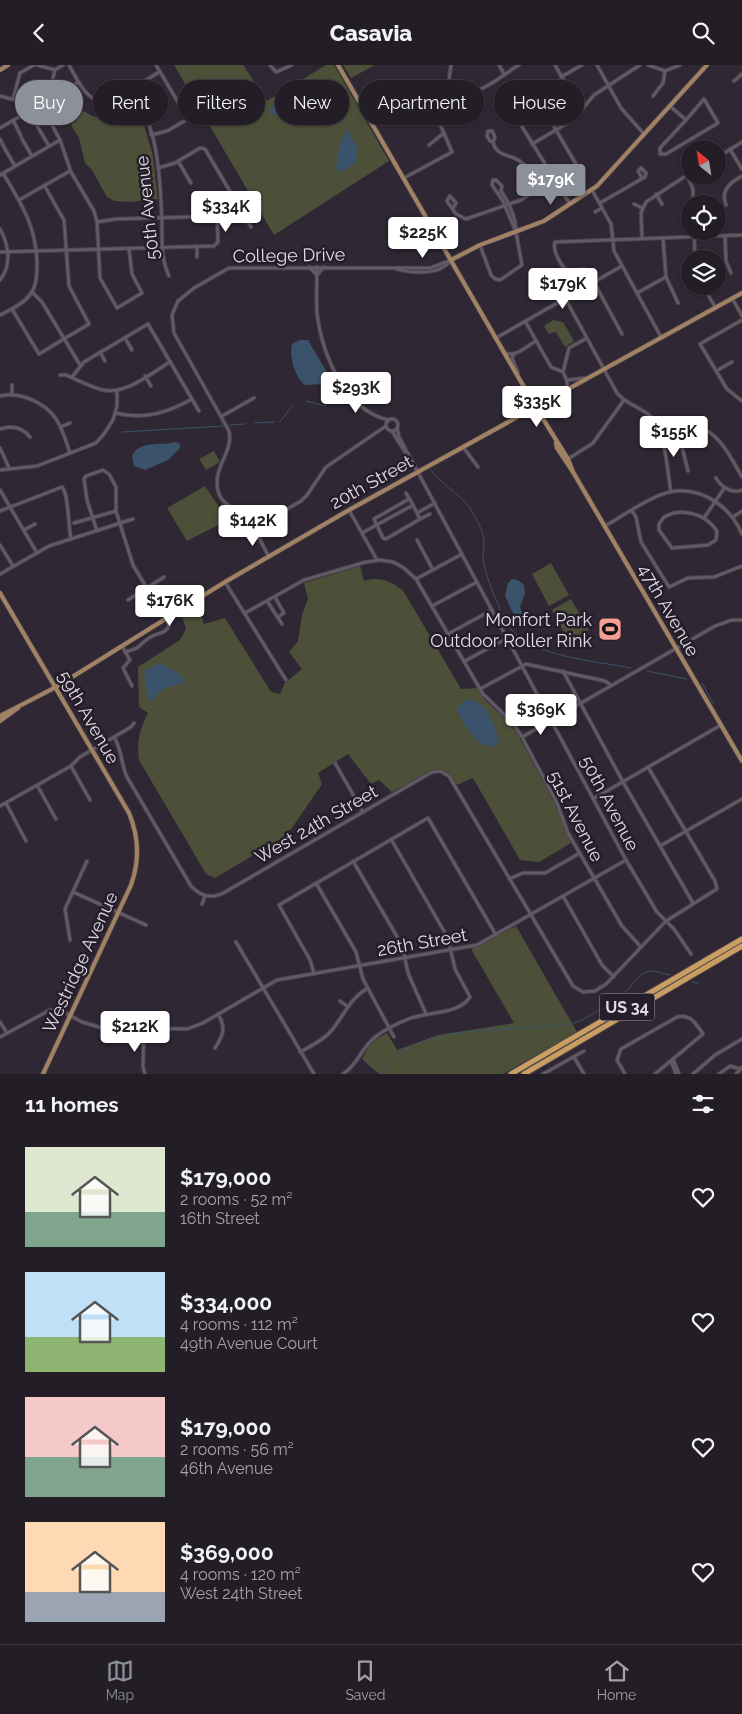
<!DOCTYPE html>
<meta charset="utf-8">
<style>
:root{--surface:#231d26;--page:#2f2a32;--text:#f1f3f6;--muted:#a3a2a7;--line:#403b43;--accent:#8c9099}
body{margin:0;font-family:Raleway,sans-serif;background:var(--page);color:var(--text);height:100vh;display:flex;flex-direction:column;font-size:19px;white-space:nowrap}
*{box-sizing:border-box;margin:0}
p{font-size:16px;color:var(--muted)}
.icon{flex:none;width:28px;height:28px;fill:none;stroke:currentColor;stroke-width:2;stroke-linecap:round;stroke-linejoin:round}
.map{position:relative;height:1009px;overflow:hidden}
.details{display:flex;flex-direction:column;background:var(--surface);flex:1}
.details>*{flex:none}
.top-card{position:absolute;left:15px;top:15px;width:712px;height:45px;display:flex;gap:10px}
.needle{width:32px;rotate:330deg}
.controls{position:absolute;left:681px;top:75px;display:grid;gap:10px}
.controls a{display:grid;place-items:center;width:45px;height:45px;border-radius:50%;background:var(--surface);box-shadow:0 1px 4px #0004,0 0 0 1px var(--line);font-size:25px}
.price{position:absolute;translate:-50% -42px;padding:0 11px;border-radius:5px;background:#fff;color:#222;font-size:16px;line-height:32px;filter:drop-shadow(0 1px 2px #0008)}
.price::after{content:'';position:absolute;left:50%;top:30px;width:15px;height:11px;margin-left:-8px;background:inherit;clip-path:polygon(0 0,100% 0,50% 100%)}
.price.on{background:var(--accent);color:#fff}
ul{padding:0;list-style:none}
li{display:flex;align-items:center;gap:15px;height:125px;padding:0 25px}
li span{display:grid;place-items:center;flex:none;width:140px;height:100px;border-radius:0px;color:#555}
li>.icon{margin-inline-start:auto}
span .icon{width:60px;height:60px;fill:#fffc;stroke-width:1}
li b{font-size:21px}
h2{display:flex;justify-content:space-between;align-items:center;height:60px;padding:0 25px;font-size:21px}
.pill{padding:0 18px;border-radius:22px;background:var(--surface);box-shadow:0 1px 4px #0004,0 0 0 1px var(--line);font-size:18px;line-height:45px}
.pill.on{background:var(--accent);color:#fff}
header{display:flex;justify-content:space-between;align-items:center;height:65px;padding:0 25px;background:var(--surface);font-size:22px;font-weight:800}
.tab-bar{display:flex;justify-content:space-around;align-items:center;height:70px;border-top:1px solid var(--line);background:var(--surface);font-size:14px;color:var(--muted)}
.tab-bar a{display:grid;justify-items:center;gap:2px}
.tab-bar .on{color:var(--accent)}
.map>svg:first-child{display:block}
.green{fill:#4c5039}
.water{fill:#3b536a}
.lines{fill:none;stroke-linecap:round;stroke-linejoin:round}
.stream{stroke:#3b536a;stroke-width:1}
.minor-casing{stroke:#4c454f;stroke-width:4.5}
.major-casing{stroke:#4c454f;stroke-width:5.5}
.highway-casing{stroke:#4c454f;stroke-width:7}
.minor{stroke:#635a68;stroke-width:2.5}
.major{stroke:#a18263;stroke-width:4}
.highway{stroke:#ca9d60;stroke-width:5}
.labels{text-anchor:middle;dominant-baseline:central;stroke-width:5;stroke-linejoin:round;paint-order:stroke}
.shield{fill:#251d29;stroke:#a9a3ac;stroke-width:1}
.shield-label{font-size:16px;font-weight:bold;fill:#e1dce4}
.street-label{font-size:18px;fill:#e1dce4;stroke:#251d29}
.poi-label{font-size:18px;fill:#e1dce4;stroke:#251d29;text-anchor:end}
</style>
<header><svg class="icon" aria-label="back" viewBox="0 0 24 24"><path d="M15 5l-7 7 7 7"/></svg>Casavia<svg class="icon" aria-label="search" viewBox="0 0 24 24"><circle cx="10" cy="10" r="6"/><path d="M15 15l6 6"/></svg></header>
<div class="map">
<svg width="742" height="1009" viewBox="0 0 742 1009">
<rect width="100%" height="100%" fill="#2f2733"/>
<g class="green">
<polygon points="174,0 243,0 267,36 326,0 334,0 389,96 274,170"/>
<polygon points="343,0 375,0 351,13"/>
<polygon points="83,46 92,51 126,58 129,58 137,46 141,50 153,91 158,134 130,137 115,136 107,132 92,105 85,98 79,73 71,60 76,56"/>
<polygon points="553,255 563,257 574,276 565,282 556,267 549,269 544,261"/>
<polygon points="214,386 220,397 206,405 199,394"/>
<polygon points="205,421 228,455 187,476 167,443"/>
<polygon points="551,498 569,530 549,541 532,509"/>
<path d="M360 501 364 516C380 511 392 516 404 527L461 624 477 623 486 636 511 659 518 670 558 744 571 778 539 797 520 795 473 713 457 720 448 708 435 704 392 727 379 715 371 719 348 689 318 708 322 719 292 763 284 770V772L215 813 206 809 139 695C136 676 140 665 148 648L139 642 138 602 180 575 186 564 181 548 197 539 204 559 225 553 271 627 280 629 285 618 302 604 289 587 298 576 302 550 308 534 304 518Z"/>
<polygon points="571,534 589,565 569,576 552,545"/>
<polygon points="613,559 616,565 602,571 601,565"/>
<polygon points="516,861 577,967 503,1009 379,1009 362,994 371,977 387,968 397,985 438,970 514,958 471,884"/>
</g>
<g class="water">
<path d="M304 19 312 33V40C302 51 284 51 271 49L269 47 275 36Z"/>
<path d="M346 66H350V72L357 81 356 97 342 107 338 106 336 102C340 89 337 78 346 66Z"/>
<path d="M300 275H308L329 311 325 319 305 320C295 313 289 291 292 279Z"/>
<path d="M176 377 180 379V383L168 395 145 405 134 401 132 391C138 375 163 381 176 377Z"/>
<polygon points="512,514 518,515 524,520 525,528 520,542 527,562 518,559 505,531 508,518"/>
<polygon points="159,598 178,608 185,615 183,618 163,624 149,638 144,606"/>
<path d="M467 634C483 637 489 646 494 661 495 666 499 670 499 676L494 681C478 685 460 656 457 643Z"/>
</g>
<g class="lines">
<g class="stream">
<polyline points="306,336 326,341"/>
<polyline points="280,357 292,341"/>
<polyline points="255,358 274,357"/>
<polyline points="230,360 245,359"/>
<polyline points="122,367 224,361"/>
<path d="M431 405C444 423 466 431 475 452 479 459 484 469 484 477 484 485 482 492 484 500 487 513 502 553 510 563 533 592 596 596 631 603"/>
<polyline points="647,606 687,614"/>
<polyline points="702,618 713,638"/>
<polyline points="692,917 698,918"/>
<path d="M382 1009C409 953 521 969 573 958 584 956 613 937 622 930 632 923 638 907 651 906 657 906 664 909 670 910"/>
</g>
<g class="minor-casing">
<g id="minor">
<polyline points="37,0 55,5"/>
<path d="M69 0C76 12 82 27 94 34 110 43 136 35 146 53 159 79 161 129 162 159 162 177 161 194 169 211"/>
<polyline points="270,0 276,7 292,0"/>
<polyline points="499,0 504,9"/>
<polyline points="555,0 575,35 584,42"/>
<polyline points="597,0 621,43 644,69"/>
<polyline points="648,0 665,6 680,0"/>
<polyline points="561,12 582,0"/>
<polyline points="734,16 742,9"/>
<path d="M448 23C478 36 494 15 519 0"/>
<polyline points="535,29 580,106"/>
<polyline points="0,31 30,39 49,28 55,5 63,0"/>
<polyline points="653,31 663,18 665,6"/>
<polyline points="13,34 20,8 34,0"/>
<polyline points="41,39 60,75 71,107 94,146 97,157 100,213 117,243 142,228 132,209 129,184"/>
<polyline points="125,41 132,24 159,7"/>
<polyline points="671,42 686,55 704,34 718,58 666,89 660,89 660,83 686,55"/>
<polyline points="511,44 570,139"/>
<polyline points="29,45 38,62"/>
<polyline points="13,55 21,71"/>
<polyline points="0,63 79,17"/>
<polyline points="39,64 49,81"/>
<polyline points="151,70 167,66 188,54 156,0"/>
<polyline points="0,74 4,82"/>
<polyline points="22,74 32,91"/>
<polyline points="532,79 573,55 594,30 640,0"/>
<polyline points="429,80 444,68"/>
<polyline points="5,84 15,101"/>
<polyline points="730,84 742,104"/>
<polyline points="718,92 742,77"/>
<polyline points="178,96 191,118"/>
<polyline points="158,103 175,98 200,83 205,84 251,162"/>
<polyline points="0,110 60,75"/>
<polyline points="687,110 693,124 693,139"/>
<polyline points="404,113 452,87 440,59 439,50 440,41 448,23 451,0"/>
<polyline points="592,125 611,159 614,186 661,272"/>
<polyline points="656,129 662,139"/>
<polyline points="19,135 70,106"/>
<polyline points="600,138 645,112 646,108 641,103 638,106 642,113"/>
<polyline points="634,139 642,143"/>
<path d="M726 140C720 125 731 117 742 111"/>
<path d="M453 143 456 138 450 131 447 136 456 149 466 154 521 135 530 129C536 118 530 104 521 97 511 89 496 92 493 77L495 72 492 66H488L487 71 490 76 493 77"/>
<polyline points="595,147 602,143"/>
<polyline points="97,157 116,154 223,151 241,145"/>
<path d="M0 164C9 180 12 200 0 215"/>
<polyline points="694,166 695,194"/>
<polyline points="725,172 726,196 731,208"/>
<polyline points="642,173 641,148 646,137 690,108"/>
<polyline points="663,173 666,212 678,238"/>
<path d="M480 180 491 210 495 214 500 215 522 200 516 167 503 136 492 120 493 115H496L502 121 501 126C509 137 516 153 516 167"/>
<polyline points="197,181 197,192"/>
<polyline points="0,187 214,181 218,177 217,151"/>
<polyline points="309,202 317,210 324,202"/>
<path d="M317 202C317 217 316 233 317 248 322 289 345 346 389 355"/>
<path d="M397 204C413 208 438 211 450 196"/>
<polyline points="703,221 715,242"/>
<polyline points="32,227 42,237 80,300"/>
<polyline points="637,228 666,212"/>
<path d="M565 233 617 328C626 339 638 341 649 350 666 364 667 406 671 427"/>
<polyline points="732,233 742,251"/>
<polyline points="12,244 39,289 89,259 69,221 64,155 44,120"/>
<path d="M0 250C10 245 22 240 29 231 37 221 37 210 37 198 36 160 21 139 3 108"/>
<polyline points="742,255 700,279 727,324 742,336"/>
<polyline points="525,256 551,302 563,307"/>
<path d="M622 269 588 206 584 204 569 207C562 203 552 186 555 177L742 170"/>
<polyline points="125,273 132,285"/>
<polyline points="496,273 622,201"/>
<polyline points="100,287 105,296"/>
<path d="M504 287C514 294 527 281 536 276"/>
<polyline points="514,289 512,293 518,308"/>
<polyline points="716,306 732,297"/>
<path d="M60 310H66C78 315 90 322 103 325 126 330 151 308 170 297"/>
<polyline points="145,311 151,321"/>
<polyline points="72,312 84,297 148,259 199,346"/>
<polyline points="568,315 585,313"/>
<polyline points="567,324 567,316 563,307 569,283 587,273"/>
<polyline points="12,330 12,320"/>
<path d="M0 331C19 326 46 338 56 354 63 364 66 377 70 388"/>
<path d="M115 348C144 355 167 348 192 334"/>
<polyline points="222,351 254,333"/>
<polyline points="515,352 524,339 524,324"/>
<circle cx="392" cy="360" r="6"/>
<polyline points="60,362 70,358"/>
<polyline points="397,363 399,372 626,795 657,847 674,864 691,889"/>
<path d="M0 364C12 360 22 362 30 372"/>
<polyline points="392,366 417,406"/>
<polyline points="680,374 688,406"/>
<path d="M662 377C678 374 681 370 695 365 715 358 734 398 742 412"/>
<polyline points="463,382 478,402"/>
<polyline points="0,383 9,403"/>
<polyline points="568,394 593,378 624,335"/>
<polyline points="0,405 37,401 96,378 104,369 113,355 117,341 117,325"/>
<path d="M716 413C721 422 732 429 742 425"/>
<polyline points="0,425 37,488"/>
<polyline points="406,428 413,440"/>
<polyline points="409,434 374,454 383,473 386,474 420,454 417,448 435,438"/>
<polyline points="349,445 377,495"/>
<path d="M0 446 62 422C69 430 68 460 71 474"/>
<polyline points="632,446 636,452 641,477 669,522 688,513 714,512 742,501"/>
<path d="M673 448C690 445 707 451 717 466L716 475 708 480 672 483 659 465V459L664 452Z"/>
<polyline points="733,452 742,446"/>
<polyline points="704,453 725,422"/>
<polyline points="420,454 430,449"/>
<polyline points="74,458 116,446"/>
<path d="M605 461C623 451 640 438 660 430 694 417 728 437 742 469"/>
<polyline points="253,464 301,436 307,430 326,402 386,361"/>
<polyline points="24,465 35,459"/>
<path d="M97 466 87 435 84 414 86 411 103 405 109 409 116 422V446L133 500 169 560C166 570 157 567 149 573 137 581 143 582 125 587"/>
<polyline points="362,468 413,440 417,448"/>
<polyline points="417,475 433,505"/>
<polyline points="0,480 13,501"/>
<path d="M269 492C262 479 256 465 247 455 235 441 217 441 217 417 217 398 233 386 229 366L174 268 172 250 178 236 194 223 229 203H430L451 195"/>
<polyline points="0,509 49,481 133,454"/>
<polyline points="416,514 462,489"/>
<polyline points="225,517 286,615"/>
<polyline points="275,532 284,548 278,552"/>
<polyline points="128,535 164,512"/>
<polyline points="267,536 282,559"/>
<polyline points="432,541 477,517"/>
<polyline points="245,548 304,515 366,497 380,495 393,497 404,503 416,514 483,629 513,658 522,672 557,738 568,768 622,861 641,882"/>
<polyline points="448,569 492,545"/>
<polyline points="122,581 130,595 123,603 132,621"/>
<polyline points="465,596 507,573"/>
<polyline points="563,606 623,717 693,838"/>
<polyline points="480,624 526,599 605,616 611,620"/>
<path d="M114 672C122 685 121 699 127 712L191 821C201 832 213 834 225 827L432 707 440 706 449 711 573 921 583 927 595 926 606 919 666 856 717 824 715 816 648 702"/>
<polyline points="522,672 715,561 732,555 742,555"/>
<polyline points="335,698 363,747"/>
<polyline points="71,701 90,735"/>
<polyline points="37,720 56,754"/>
<polyline points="593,734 721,660"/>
<polyline points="6,738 26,776"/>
<polyline points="0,741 71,701 80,692 131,662 134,658"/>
<polyline points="660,781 742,734"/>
<polyline points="353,796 402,880 408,908 426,949"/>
<polyline points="509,814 523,808 545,808 580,788"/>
<polyline points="316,818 356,887 363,914 394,972"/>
<polyline points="73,827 146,860"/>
<polyline points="563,831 602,900 614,912"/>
<polyline points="202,839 205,831"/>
<polyline points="70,875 65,844 87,796"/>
<polyline points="236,877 314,1009"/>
<polyline points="314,908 310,895 279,840 428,753 496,870"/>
<polyline points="340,936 347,941"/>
<polyline points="0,957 7,968"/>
<polyline points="144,963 143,1002 145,1009"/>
<polyline points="0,972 50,945 62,946 82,957 99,962 187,964 203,958 277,915 477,880 626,795"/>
<path d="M215 983C224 969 226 963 218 949"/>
<path d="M300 987C311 981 324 975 332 965 345 949 350 933 368 923"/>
<polyline points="574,992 584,1009"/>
<polyline points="673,994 679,1009"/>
<polyline points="671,996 676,1009"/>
<path d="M343 1009C357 1000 359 988 370 977 379 967 394 960 406 955 424 946 458 951 470 932L455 904 448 873 391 774"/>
<polyline points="543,1009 584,986"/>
<path d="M625 1009 617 995 621 984 677 952C690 948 696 959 703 969L655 1009"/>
<polyline points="693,1009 715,990 742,974"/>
<polyline points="719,1009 730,1001 740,1004"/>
<polyline points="736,1009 742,1002"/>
</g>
</g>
<g class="major-casing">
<g id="major">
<polyline points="338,0 535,341 568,394 573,407"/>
<polyline points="0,5 8,0"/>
<polyline points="451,195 480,180 544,156 597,121 707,0"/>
<polyline points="556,378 557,383 573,407 742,696"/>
<path d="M0 528 129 748C139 772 140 795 131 820L43 1009"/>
<polyline points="0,651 56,622 225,517 349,445 742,228"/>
<polyline points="0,656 18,643"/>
</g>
</g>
<g class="highway-casing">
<g id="highway">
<polyline points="511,1009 742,874"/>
<polyline points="524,1009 742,881"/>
</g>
</g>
<use href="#minor" class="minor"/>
<use href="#major" class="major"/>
<use href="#highway" class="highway"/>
</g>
<defs>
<g id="stadium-square" transform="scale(1.25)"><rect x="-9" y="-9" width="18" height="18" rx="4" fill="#f59c94" stroke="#251d29"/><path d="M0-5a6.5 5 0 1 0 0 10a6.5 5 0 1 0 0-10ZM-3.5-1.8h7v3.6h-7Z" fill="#111"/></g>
</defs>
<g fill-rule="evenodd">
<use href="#stadium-square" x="610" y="564"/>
</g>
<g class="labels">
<rect class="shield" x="599.5" y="928.5" width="55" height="27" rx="4"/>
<g class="shield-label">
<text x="627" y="942">US 34</text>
</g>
<g class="street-label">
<text transform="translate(147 143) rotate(-96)">50th Avenue</text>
<text transform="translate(289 190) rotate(-1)">College Drive</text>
<text transform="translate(371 417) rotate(-29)">20th Street</text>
<text transform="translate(669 545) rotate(60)">47th Avenue</text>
<text transform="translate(89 652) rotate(60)">59th Avenue</text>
<text transform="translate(610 738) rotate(62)">50th Avenue</text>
<text transform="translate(576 751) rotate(63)">51st Avenue</text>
<text transform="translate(316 759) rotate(-30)">West 24th Street</text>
<text transform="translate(422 877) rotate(-10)">26th Street</text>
<text transform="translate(80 897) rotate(-65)">Westridge Avenue</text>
</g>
<g class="poi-label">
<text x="592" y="554">Monfort Park<tspan x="592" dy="21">Outdoor Roller Rink</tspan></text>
</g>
</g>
</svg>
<div class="controls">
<a><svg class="needle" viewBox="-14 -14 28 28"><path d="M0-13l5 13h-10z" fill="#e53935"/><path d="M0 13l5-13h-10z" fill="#a3a2a7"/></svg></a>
<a><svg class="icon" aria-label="locate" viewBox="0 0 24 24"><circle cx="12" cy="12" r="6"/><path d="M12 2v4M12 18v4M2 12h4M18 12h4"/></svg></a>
<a><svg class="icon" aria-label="layers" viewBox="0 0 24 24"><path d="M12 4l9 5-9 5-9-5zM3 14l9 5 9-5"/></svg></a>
</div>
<b class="price on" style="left:551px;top:141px">$179K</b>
<b class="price" style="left:226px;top:168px">$334K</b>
<b class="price" style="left:423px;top:194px">$225K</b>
<b class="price" style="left:563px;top:245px">$179K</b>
<b class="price" style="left:356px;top:349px">$293K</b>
<b class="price" style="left:537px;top:363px">$335K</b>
<b class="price" style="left:674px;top:393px">$155K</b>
<b class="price" style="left:253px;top:482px">$142K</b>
<b class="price" style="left:170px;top:562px">$176K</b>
<b class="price" style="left:541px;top:671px">$369K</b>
<b class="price" style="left:135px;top:988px">$212K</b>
<div class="top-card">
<a class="pill on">Buy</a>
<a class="pill">Rent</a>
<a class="pill">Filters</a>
<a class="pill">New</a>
<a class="pill">Apartment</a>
<a class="pill">House</a>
</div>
</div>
<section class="details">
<h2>11 homes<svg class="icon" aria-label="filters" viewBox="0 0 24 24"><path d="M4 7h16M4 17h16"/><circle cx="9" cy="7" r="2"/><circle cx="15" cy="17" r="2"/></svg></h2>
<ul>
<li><span style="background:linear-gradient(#dfe7d0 65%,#7fa58c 0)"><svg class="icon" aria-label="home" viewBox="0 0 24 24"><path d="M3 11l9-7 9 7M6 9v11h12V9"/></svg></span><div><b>$179,000</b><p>2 rooms · 52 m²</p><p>16th Street</p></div><svg class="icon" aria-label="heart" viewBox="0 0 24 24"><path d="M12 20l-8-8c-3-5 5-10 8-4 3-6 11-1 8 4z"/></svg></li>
<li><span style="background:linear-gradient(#bfe0f5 65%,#8fb573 0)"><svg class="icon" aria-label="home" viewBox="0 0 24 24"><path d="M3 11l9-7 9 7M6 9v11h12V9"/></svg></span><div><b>$334,000</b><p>4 rooms · 112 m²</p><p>49th Avenue Court</p></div><svg class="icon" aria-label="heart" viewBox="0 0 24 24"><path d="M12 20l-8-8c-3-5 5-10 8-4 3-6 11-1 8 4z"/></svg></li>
<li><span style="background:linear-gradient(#f6c9c9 60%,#7fa58c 0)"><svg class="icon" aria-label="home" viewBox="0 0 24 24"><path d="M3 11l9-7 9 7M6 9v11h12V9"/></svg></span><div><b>$179,000</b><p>2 rooms · 56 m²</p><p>46th Avenue</p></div><svg class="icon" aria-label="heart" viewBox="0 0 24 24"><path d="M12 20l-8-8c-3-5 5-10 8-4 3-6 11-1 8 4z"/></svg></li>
<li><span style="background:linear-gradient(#ffd9b3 70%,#9aa5b1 0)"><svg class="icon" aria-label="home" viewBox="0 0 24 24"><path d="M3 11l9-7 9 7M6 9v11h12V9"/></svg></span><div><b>$369,000</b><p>4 rooms · 120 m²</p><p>West 24th Street</p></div><svg class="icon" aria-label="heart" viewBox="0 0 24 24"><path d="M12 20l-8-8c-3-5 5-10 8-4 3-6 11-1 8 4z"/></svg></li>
</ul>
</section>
<nav class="tab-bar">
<a class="on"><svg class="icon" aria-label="map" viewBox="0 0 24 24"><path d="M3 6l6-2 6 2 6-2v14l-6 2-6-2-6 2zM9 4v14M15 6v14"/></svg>Map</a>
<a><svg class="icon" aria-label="saved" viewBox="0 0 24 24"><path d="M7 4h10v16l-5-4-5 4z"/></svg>Saved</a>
<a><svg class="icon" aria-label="home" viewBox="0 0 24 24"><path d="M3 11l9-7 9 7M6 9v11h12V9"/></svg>Home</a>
</nav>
